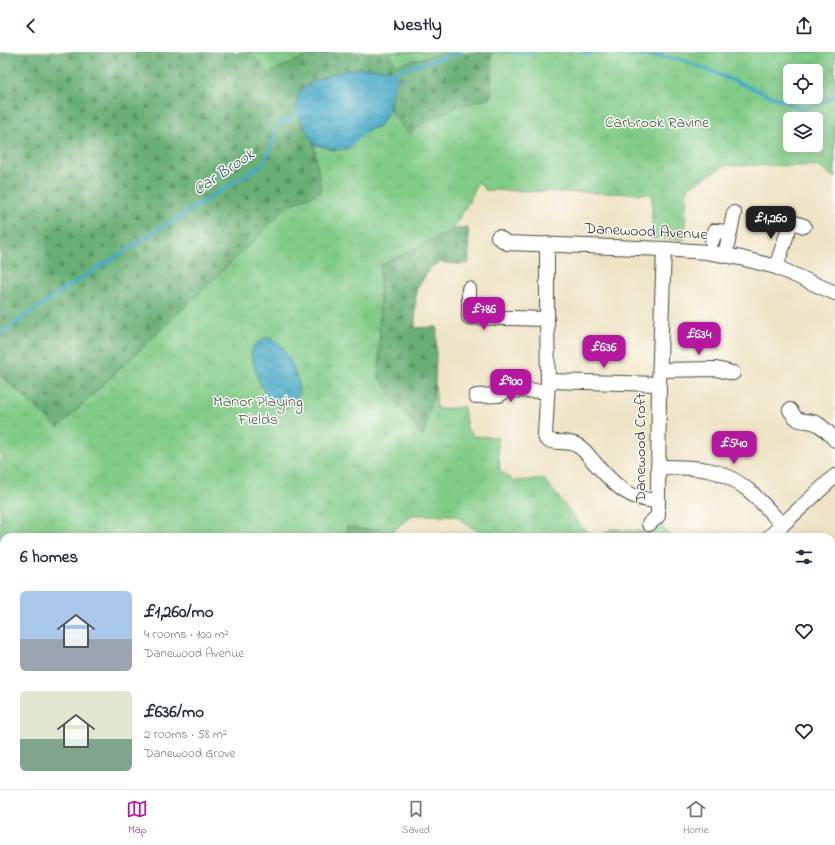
<!DOCTYPE html>
<meta charset="utf-8">
<style>
:root{--surface:#fff;--page:#f6f6f7;--text:#1f2937;--muted:#747a83;--line:#e0e1e3;--accent:#b5179e}
body{margin:0;font-family:"Indie Flower",sans-serif;background:var(--page);color:var(--text);height:100vh;display:flex;flex-direction:column;font-size:15px;white-space:nowrap}
*{box-sizing:border-box;margin:0}
p{font-size:13px;color:var(--muted)}
.icon{flex:none;width:22px;height:22px;fill:none;stroke:currentColor;stroke-width:2;stroke-linecap:round;stroke-linejoin:round}
.map{position:relative;flex:1;overflow:hidden}
.side{position:absolute;left:0px;top:481px;width:835px;height:256px;display:flex;flex-direction:column;background:var(--surface);border-radius:12px 12px 0 0;box-shadow:0 2px 10px #0003}
.side>*{flex:none}
.tools{position:absolute;left:783px;top:12px;display:grid;gap:8px}
.tools a{display:grid;place-items:center;width:40px;height:40px;border-radius:6px;background:var(--surface);box-shadow:0 2px 10px #0003;font-size:20px}
.price{position:absolute;translate:-50% -34px;padding:0 9px;border-radius:8px;background:var(--accent);color:#fff;font-size:13px;line-height:26px;filter:drop-shadow(0 1px 2px #0008)}
.price::after{content:'';position:absolute;left:50%;top:24px;width:12px;height:9px;margin-left:-6px;background:inherit;clip-path:polygon(0 0,100% 0,50% 100%)}
.price.on{background:#222;color:#fff}
ul{padding:0;list-style:none}
li{display:flex;align-items:center;gap:12px;height:100px;padding:0 20px}
li span{display:grid;place-items:center;flex:none;width:112px;height:80px;border-radius:6px;color:#555}
li>.icon{margin-inline-start:auto}
span .icon{width:48px;height:48px;fill:#fffc;stroke-width:1}
li b{font-size:17px}
h2{display:flex;justify-content:space-between;align-items:center;height:48px;padding:0 20px;font-size:17px}
header{display:flex;justify-content:space-between;align-items:center;height:52px;padding:0 20px;background:var(--surface);font-size:18px;font-weight:700}
.tabs{display:flex;justify-content:space-around;align-items:center;height:56px;border-top:1px solid var(--line);background:var(--surface);font-size:11px;color:var(--muted)}
.tabs a{display:grid;justify-items:center;gap:2px}
.tabs .on{color:var(--accent)}
.map>svg:first-child{display:block}
.grass{fill:url(#grass-dots);stroke:#567b5a}
.forest{fill:url(#forest-firs);stroke:#4a6d50}
.park{fill:url(#park-tufts);stroke:#567b5a;fill-rule:evenodd}
.water{fill:url(#water-waves);stroke:#396a79}
.lines{fill:none;stroke-linecap:round;stroke-linejoin:round}
.stream{stroke:#47aac7;stroke-width:3.5}
.minor-casing{stroke:#484742;stroke-width:16}
.highway-casing{stroke:#484742;stroke-width:22}
.minor{stroke:#fff;stroke-width:14}
.highway{stroke:#fff;stroke-width:20}
.labels{text-anchor:middle;dominant-baseline:central;stroke-width:3;stroke-linejoin:round;paint-order:stroke}
.park-label{font-size:16px;fill:#455b47;stroke:#fdfcf7}
.street-label{font-size:16px;fill:#2b2b2b;stroke:#fdfcf7}
.water-label{font-size:17px;font-style:italic;fill:#365e69;stroke:#fdfcf7}
</style>
<header><svg class="icon" aria-label="back" viewBox="0 0 24 24"><path d="M15 5l-7 7 7 7"/></svg>Nestly<svg class="icon" aria-label="share" viewBox="0 0 24 24"><path d="M12 15V3M7 8l5-5 5 5M5 13v7h14v-7"/></svg></header>
<div class="map">
<svg width="835" height="737" viewBox="0 0 835 737">
<defs>
<pattern id="grass-dots" width="8" height="8" patternUnits="userSpaceOnUse"><rect width="8" height="8" fill="#82cb88"/><path d="M2 2h.1M6 6h.1" fill="none" stroke="#70ae76" stroke-width="1.8" stroke-linecap="round"/></pattern>
<pattern id="forest-firs" width="22" height="20" patternUnits="userSpaceOnUse"><rect width="22" height="20" fill="#69af74"/><path d="M5 1l3.5 6h-7zM16 11l3.5 6h-7z" fill="#578f5f"/></pattern>
<pattern id="park-tufts" width="24" height="20" patternUnits="userSpaceOnUse"><rect width="24" height="20" fill="#82cb88"/><path d="M3 7l-1-3M5 7V3M7 7l1-3M15 17l-1-3M17 17v-4M19 17l1-3" fill="none" stroke="#70ae76"/></pattern>
<pattern id="water-waves" width="16" height="10" patternUnits="userSpaceOnUse"><rect width="16" height="10" fill="#47aac7"/><path d="M0 5q4-4 8 0t8 0" fill="none" stroke="#3b8ba2"/></pattern>
</defs>
<rect width="100%" height="100%" fill="#fdfcf7"/>
<filter id="ink" filterUnits="userSpaceOnUse"><feTurbulence type="fractalNoise" baseFrequency=".025" numOctaves="2"/><feDisplacementMap in="SourceGraphic" scale="8" xChannelSelector="R" yChannelSelector="G"/><feConvolveMatrix kernelMatrix="1 2 1 2 8 2 1 2 1" color-interpolation-filters="sRGB"/></filter>
<filter id="wash" filterUnits="userSpaceOnUse"><feTurbulence type="fractalNoise" baseFrequency=".012" numOctaves="4" result="noise"/><feDisplacementMap in="SourceGraphic" scale="16" xChannelSelector="R" yChannelSelector="G"/><feGaussianBlur stdDeviation="0.9" result="paint"/><feColorMatrix in="noise" values="0 0 0 0 0 0 0 0 0 0 0 0 0 0 0 0 0 1.4 0 .05"/><feComposite in="paint" operator="in"/></filter>
<g filter="url(#wash)">
<rect width="100%" height="100%" fill="#eee3c4"/>
<g class="grass">
<polygon points="0,673 4,688 4,717 0,704"/>
<polygon points="81,733 108,733 110,737 59,737"/>
</g>
<g class="forest">
<polygon points="0,0 234,0 236,2 238,0 554,0 545,33 429,68 409,82 389,58 393,35 399,27 358,16 332,22 311,30 299,39 296,56 304,74 314,92 321,140 287,154 256,187 58,376 0,323"/>
<polygon points="468,175 469,211 458,212 441,210 431,215 416,238 415,276 437,275 435,333 423,385 379,326 380,213 452,178"/>
<polygon points="346,475 392,480 391,485 348,485"/>
<polygon points="0,569 4,576 4,613 0,599"/>
<polygon points="831,586 835,589 835,593 833,593 835,601 835,630 831,630"/>
<polygon points="33,733 81,733 59,737 33,737"/>
<polygon points="413,733 464,733 468,737 416,737"/>
</g>
<g class="park">
<polygon points="250,0 315,0 269,21"/>
<polygon points="389,0 446,0 395,13"/>
<path d="M492 0H835V126L818 114 726 113 687 136 684 188 652 186V142L485 138 478 129 471 146 452 178 380 213 379 326 423 385 435 333 437 357 464 355 467 377 473 384 497 385 500 419 514 429 544 427 578 470 593 485H484L455 463H412L392 480 346 475 348 485H4V576L0 569V323L58 376 256 187 287 154 321 140 314 92 333 98 348 97 363 82 381 72 389 58 409 82 429 68 459 54 491 46ZM790 19H816V45H790ZM790 67H816V93H790Z"/>
<polygon points="660,472 670,485 600,485 611,477 650,481"/>
<polygon points="108,733 413,733 416,737 110,737"/>
</g>
<g class="water">
<path d="M358 16 391 17 399 27 393 35 389 58 381 72 363 82 348 97 333 98 314 92 304 74 296 56 299 39C318 25 335 21 358 16Z"/>
<polygon points="272,286 280,292 291,310 298,329 299,342 294,351 287,356 279,355 269,348 263,338 258,327 251,302 254,293 264,287"/>
</g>
<g class="lines">
<g class="stream">
<polyline points="514,0 533,0"/>
<polyline points="583,0 590,2 593,0"/>
<polyline points="619,0 635,4 661,4 683,8 805,58 835,44"/>
<polyline points="390,21 461,0"/>
<polyline points="0,282 64,237 265,111 277,74 301,60"/>
</g>
</g>
</g>
<g filter="url(#ink)">
<g class="lines">
<g class="minor-casing">
<g id="minor">
<polyline points="772,163 804,174"/>
<polyline points="498,185 507,191 664,197 707,200 741,206 776,215 835,241"/>
<polyline points="712,189 715,179 730,180"/>
<path d="M547 192V267L548 329 545 383 546 387C556 393 568 387 578 394 584 397 589 404 593 409 613 431 627 448 658 449"/>
<polyline points="725,203 734,161"/>
<polyline points="776,215 791,170"/>
<polyline points="469,237 469,265 547,267"/>
<polyline points="660,318 716,317 733,321"/>
<polyline points="548,329 659,332"/>
<polyline points="476,344 499,343 508,338 547,339"/>
<path d="M790 358C800 375 805 365 818 372 824 376 830 382 835 388"/>
<path d="M658 415C674 415 692 415 708 418 740 424 762 450 782 473"/>
<polyline points="649,472 658,464 658,449 659,332 664,197"/>
<polyline points="769,485 835,424"/>
<polyline points="831,527 835,528"/>
<polyline points="831,726 835,724"/>
<polyline points="719,733 720,737"/>
<polyline points="535,737 535,733"/>
<polyline points="648,737 648,733"/>
<polyline points="805,737 814,733"/>
</g>
</g>
<g class="highway-casing">
<g id="highway">
<polyline points="0,645 4,659"/>
<polyline points="23,733 24,737"/>
</g>
</g>
<use href="#minor" class="minor"/>
<use href="#highway" class="highway"/>
</g>
</g>
<g class="labels">
<g class="park-label">
<text x="657" y="71">Carbrook Ravine</text>
<text x="258" y="350">Manor Playing<tspan x="258" dy="18">Fields</tspan></text>
</g>
<g class="street-label">
<text transform="translate(646 180) rotate(3)">Danewood Avenue</text>
<text transform="translate(641 396) rotate(-90)">Danewood Croft</text>
</g>
<g class="water-label">
<text transform="translate(224 120) rotate(-34)">Car Brook</text>
</g>
</g>
</svg>
<div class="tools">
<a><svg class="icon" aria-label="locate" viewBox="0 0 24 24"><circle cx="12" cy="12" r="6"/><path d="M12 2v4M12 18v4M2 12h4M18 12h4"/></svg></a>
<a><svg class="icon" aria-label="layers" viewBox="0 0 24 24"><path d="M12 4l9 5-9 5-9-5zM3 14l9 5 9-5"/></svg></a>
</div>
<b class="price on" style="left:771px;top:188px">£1,260</b>
<b class="price" style="left:484px;top:279px">£786</b>
<b class="price" style="left:699px;top:304px">£634</b>
<b class="price" style="left:604px;top:317px">£636</b>
<b class="price" style="left:511px;top:351px">£900</b>
<b class="price" style="left:734px;top:413px">£540</b>
<section class="side">
<h2>6 homes<svg class="icon" aria-label="filters" viewBox="0 0 24 24"><path d="M4 7h16M4 17h16"/><circle cx="9" cy="7" r="2"/><circle cx="15" cy="17" r="2"/></svg></h2>
<ul>
<li><span style="background:linear-gradient(#a9c7e8 60%,#9aa5b1 0)"><svg class="icon" aria-label="home" viewBox="0 0 24 24"><path d="M3 11l9-7 9 7M6 9v11h12V9"/></svg></span><div><b>£1,260/mo</b><p>4 rooms · 100 m²</p><p>Danewood Avenue</p></div><svg class="icon" aria-label="heart" viewBox="0 0 24 24"><path d="M12 20l-8-8c-3-5 5-10 8-4 3-6 11-1 8 4z"/></svg></li>
<li><span style="background:linear-gradient(#dfe7d0 60%,#7fa58c 0)"><svg class="icon" aria-label="home" viewBox="0 0 24 24"><path d="M3 11l9-7 9 7M6 9v11h12V9"/></svg></span><div><b>£636/mo</b><p>2 rooms · 58 m²</p><p>Danewood Grove</p></div><svg class="icon" aria-label="heart" viewBox="0 0 24 24"><path d="M12 20l-8-8c-3-5 5-10 8-4 3-6 11-1 8 4z"/></svg></li>
</ul>
</section>
</div>
<nav class="tabs">
<a class="on"><svg class="icon" aria-label="map" viewBox="0 0 24 24"><path d="M3 6l6-2 6 2 6-2v14l-6 2-6-2-6 2zM9 4v14M15 6v14"/></svg>Map</a>
<a><svg class="icon" aria-label="saved" viewBox="0 0 24 24"><path d="M7 4h10v16l-5-4-5 4z"/></svg>Saved</a>
<a><svg class="icon" aria-label="home" viewBox="0 0 24 24"><path d="M3 11l9-7 9 7M6 9v11h12V9"/></svg>Home</a>
</nav>
